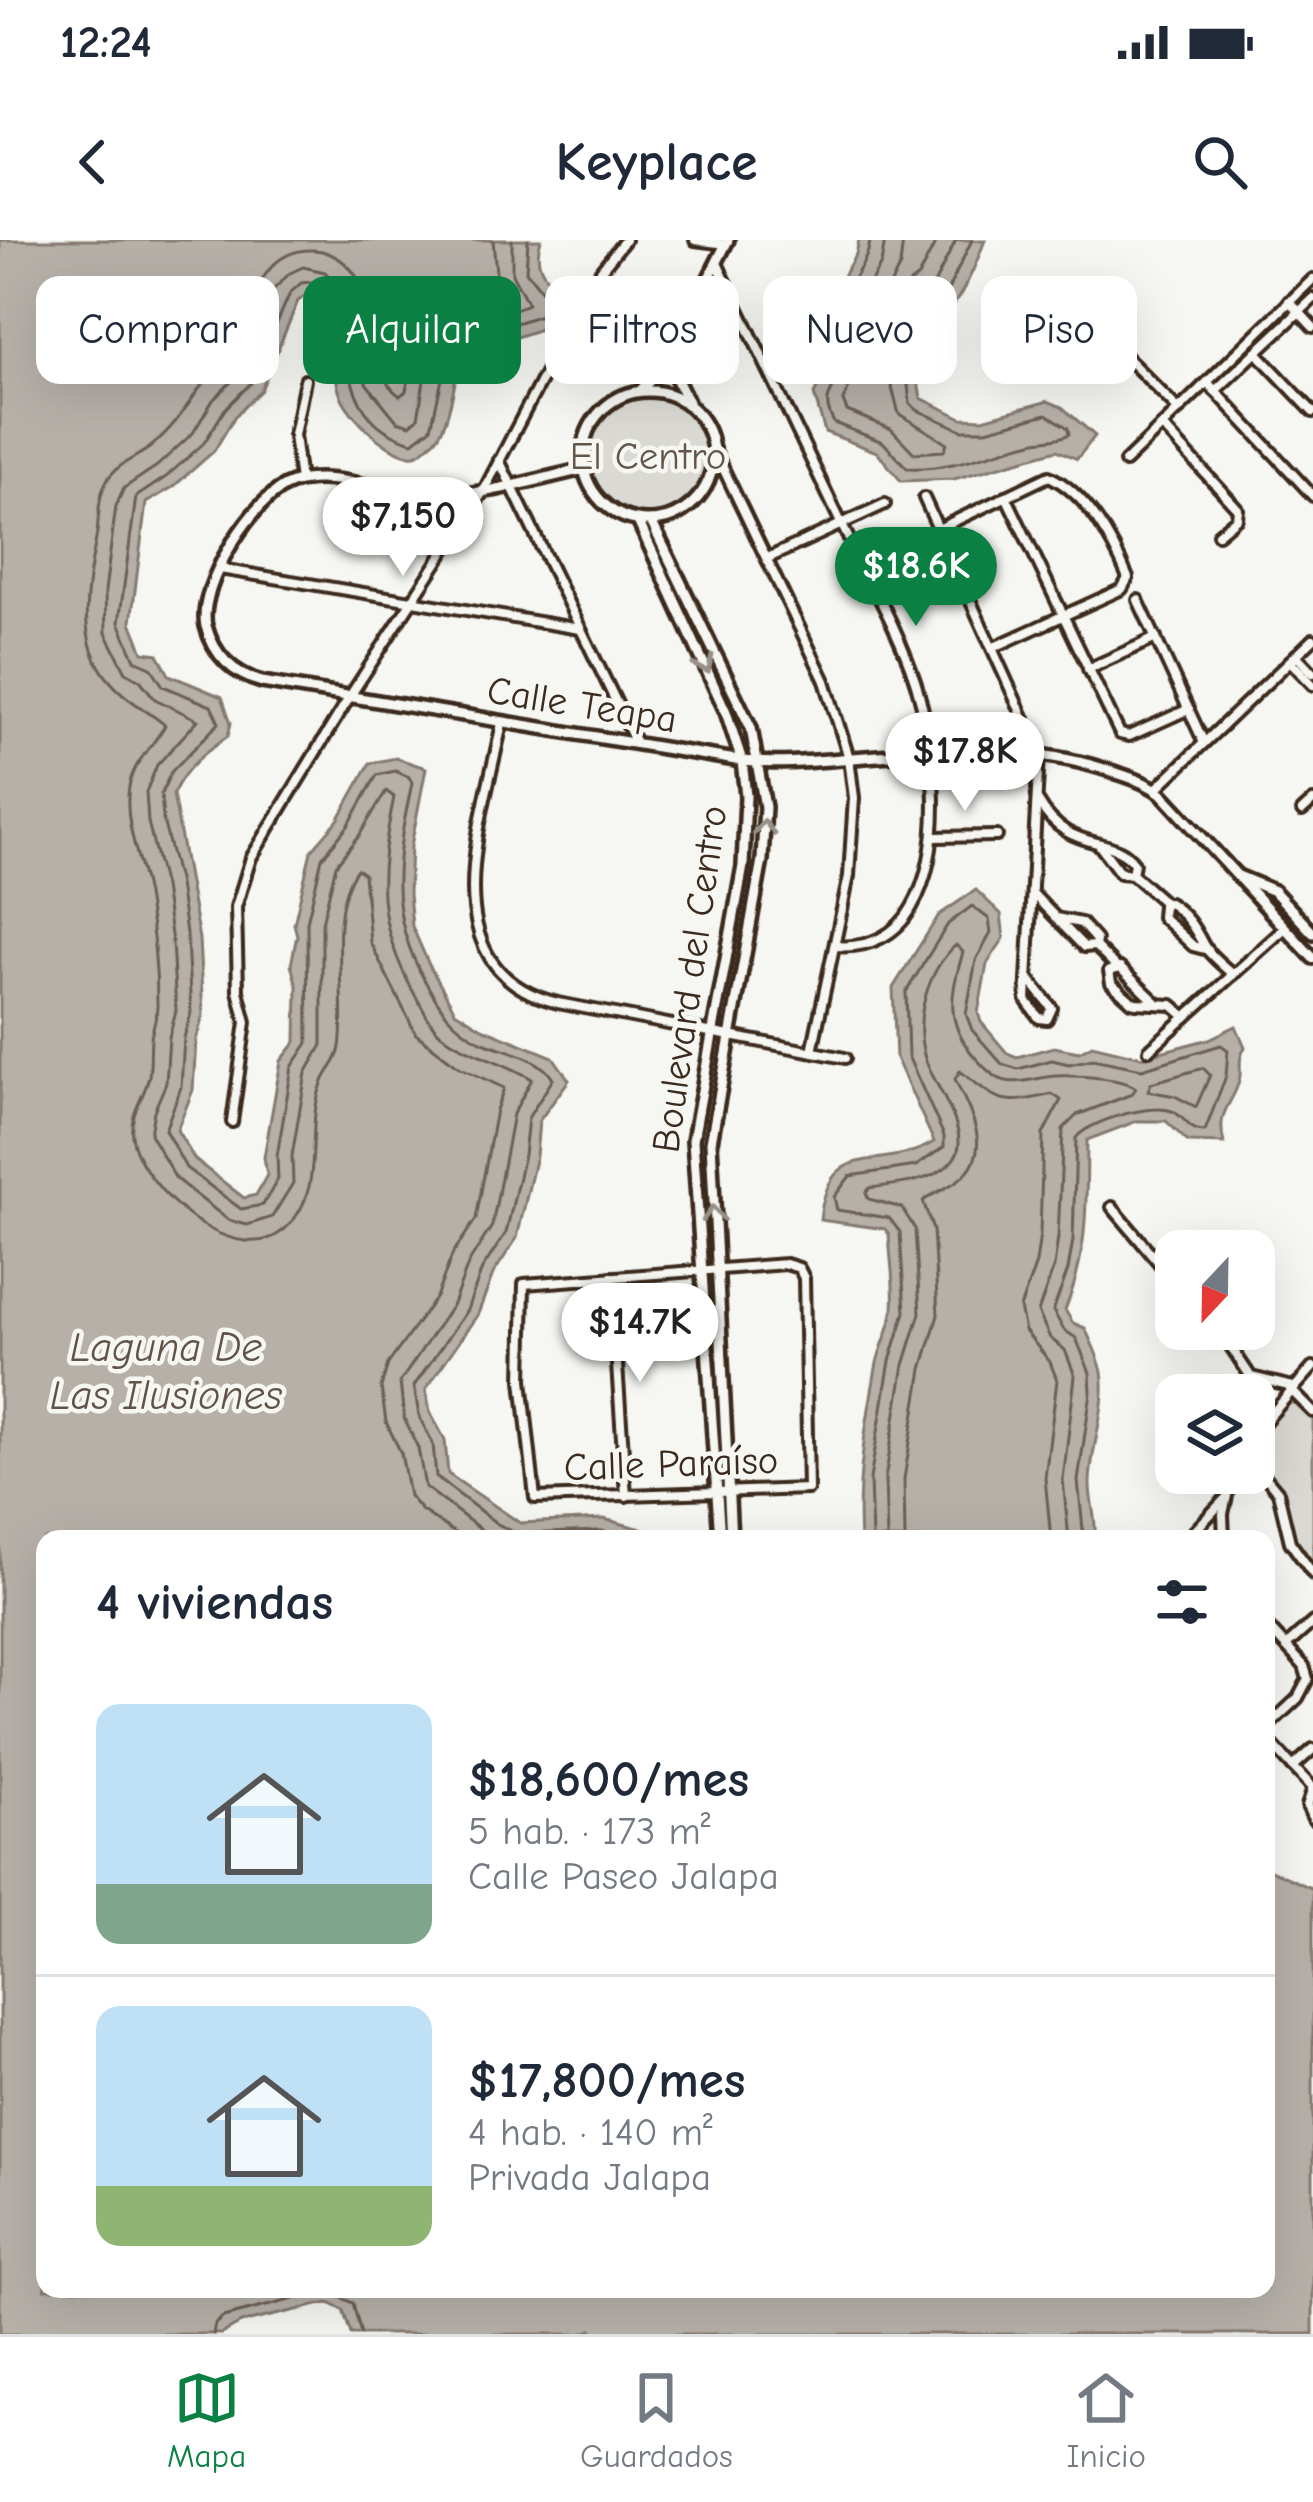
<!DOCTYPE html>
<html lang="es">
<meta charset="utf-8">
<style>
:root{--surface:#fff;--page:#f6f6f7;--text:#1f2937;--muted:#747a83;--line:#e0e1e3;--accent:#0b8043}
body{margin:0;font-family:"Comic Neue",sans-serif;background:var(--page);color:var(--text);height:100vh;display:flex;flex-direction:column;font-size:45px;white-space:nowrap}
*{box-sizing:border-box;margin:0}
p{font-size:39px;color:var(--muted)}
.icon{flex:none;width:66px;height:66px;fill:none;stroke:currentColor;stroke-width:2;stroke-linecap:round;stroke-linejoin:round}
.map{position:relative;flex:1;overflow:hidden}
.drawer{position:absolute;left:36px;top:1290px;width:1239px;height:768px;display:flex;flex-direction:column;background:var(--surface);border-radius:24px;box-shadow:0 12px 48px #0002}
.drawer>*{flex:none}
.banner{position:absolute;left:36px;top:36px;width:1242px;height:108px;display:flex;gap:24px}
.needle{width:78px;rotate:202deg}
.fabs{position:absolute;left:1155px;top:990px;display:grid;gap:24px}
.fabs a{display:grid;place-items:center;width:120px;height:120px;border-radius:24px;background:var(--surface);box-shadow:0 12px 48px #0002;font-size:60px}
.price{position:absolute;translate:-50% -102px;padding:0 27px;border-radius:42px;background:#fff;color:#222;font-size:39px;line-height:78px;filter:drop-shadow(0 3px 6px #0008)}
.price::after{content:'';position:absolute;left:50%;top:72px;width:36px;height:27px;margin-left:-18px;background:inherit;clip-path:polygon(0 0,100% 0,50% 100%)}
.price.active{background:var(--accent);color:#fff}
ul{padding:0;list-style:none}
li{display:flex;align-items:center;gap:36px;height:300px;padding:0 60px}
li+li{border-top:3px solid var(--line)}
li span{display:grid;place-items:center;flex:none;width:336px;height:240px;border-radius:24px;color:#555}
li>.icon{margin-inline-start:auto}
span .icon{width:144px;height:144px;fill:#fffc;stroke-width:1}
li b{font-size:51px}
h2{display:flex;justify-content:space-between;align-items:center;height:144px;padding:0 60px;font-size:51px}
.chip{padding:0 42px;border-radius:24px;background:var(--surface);box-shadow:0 12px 48px #0002;font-size:42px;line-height:108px}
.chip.active{background:var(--accent);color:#fff}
.status{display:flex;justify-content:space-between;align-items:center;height:84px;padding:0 60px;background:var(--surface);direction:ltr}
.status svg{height:33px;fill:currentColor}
header{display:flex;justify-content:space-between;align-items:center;height:156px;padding:0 60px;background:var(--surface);font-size:54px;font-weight:700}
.menu{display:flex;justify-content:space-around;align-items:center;height:168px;border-top:3px solid var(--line);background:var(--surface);font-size:33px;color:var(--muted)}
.menu a{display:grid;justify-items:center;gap:6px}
.menu .active{color:var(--accent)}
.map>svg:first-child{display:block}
.green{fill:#dad9d3;stroke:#8a8278;stroke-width:3}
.water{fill:#b6b0a9;stroke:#857a71;stroke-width:3}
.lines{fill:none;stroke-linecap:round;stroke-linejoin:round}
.shore{stroke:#6c6056;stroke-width:3}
.minor-casing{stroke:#3b2a1e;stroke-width:16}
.tertiary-casing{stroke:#3b2a1e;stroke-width:18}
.minor{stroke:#f6f6f2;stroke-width:8}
.tertiary{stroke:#f6f6f2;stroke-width:9}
.oneway{stroke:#989088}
.labels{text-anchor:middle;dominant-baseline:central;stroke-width:9;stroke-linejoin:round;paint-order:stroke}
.park-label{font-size:39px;fill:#63564b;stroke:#f6f6f2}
.street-label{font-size:39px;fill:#3b2a1e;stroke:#f6f6f2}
.water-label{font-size:42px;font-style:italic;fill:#605248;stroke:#f6f6f2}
</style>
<div class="status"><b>12:24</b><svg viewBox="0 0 49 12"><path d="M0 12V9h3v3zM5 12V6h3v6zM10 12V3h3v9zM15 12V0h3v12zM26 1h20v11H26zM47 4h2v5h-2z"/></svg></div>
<header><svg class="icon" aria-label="back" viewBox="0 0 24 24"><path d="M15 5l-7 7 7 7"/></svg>Keyplace<svg class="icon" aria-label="search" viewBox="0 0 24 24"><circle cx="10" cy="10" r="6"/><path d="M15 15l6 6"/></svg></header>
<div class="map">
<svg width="1313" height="2094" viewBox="0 0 1313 2094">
<rect width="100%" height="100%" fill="#f6f6f2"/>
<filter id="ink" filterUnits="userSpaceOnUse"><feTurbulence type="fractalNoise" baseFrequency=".00833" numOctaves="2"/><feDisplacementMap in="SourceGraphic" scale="24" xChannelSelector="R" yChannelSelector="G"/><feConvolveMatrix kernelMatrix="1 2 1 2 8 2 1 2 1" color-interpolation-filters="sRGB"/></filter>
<g filter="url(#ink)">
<g class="green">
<circle cx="648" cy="216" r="65"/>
<polygon points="1290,1149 1313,1171 1313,1331 1293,1302 1282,1253 1254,1219 1254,1196"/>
</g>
<g class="water">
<path d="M0 0H541C531 28 549 40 566 60L556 84 458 116C457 136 448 191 433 202 425 208 420 217 409 215 385 212 343 172 338 147 331 115 333 78 309 53L298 61 261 150 235 176 214 211 173 247 146 263 131 382 143 412 158 414 169 435 222 457 231 483 228 496C205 512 185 528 173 554L199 699 203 775 196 800 193 850 177 890 195 920 244 958 256 955 267 935 264 917 281 821 296 802 297 746 291 725 297 695 294 684 311 611 338 580 370 523 396 518 426 528 411 606 409 654 412 686 429 725 455 771 482 788 553 817 569 840 539 881 536 916 517 998 493 1034 478 1074 426 1149 430 1172 445 1200 448 1234 520 1283 604 1279 649 1291V1299H45V2049H1266V1628L1313 1649V2094H597L592 2090 580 2094H351L343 2070 329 2063 318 2065 241 2083 221 2094H0Z"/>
<path d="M859 0H985C977 22 966 50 951 68 915 108 910 101 921 158L962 178 983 179 1048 161 1062 167 1095 196 1077 219 1057 210 954 239 901 241 877 212 825 192 814 154 828 129 829 60 856 14Z"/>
<path d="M976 650 1001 674 1004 698 987 724 978 773 981 782 1007 813 1017 817 1054 807 1079 812 1092 805 1142 817 1209 799 1236 786 1245 807C1238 819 1241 824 1240 836 1236 863 1215 868 1224 903L1188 902 1166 881H1137L1087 900C1086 963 1089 1011 1065 1070L1073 1083 1085 1088C1091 1102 1099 1117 1102 1132 1108 1165 1090 1209 1090 1244 1090 1264 1097 1279 1095 1299H860C856 1241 866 1182 877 1123 881 1105 891 1088 893 1069 895 1045 890 1018 889 994L885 989 820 980C829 895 878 935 934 902L896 818 893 748 939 675Z"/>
</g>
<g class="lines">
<g class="shore">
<path d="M528 0 526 31 550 61 547 73 460 101 449 108 431 188 413 202C318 176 369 75 311 42L301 43 290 53 251 143 225 169 204 203 166 237 136 257 119 382 135 420 151 427 163 446 211 466 219 483 171 532 161 554 163 580 179 644 187 700 191 773 184 798 181 847 165 890 186 928 241 969 263 965 278 939 277 916 292 827 308 803 307 682 322 618 348 586 377 535 395 531 409 537 412 543C396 618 386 672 425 741 440 768 452 787 481 801 504 811 540 816 553 839L528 878 524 915 506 993 482 1029 467 1070 414 1146 419 1176 433 1204 436 1237 496 1283 516 1294 602 1291 633 1299"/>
<path d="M870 0C868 25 850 39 842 61 835 82 844 108 840 129 835 154 819 155 834 183L883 202 907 228C952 230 988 213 1032 202 1045 199 1059 200 1069 194L1068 188 1047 174 986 190H962L917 170 910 163 904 109 917 82 944 58 972 0"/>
<polyline points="885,0 881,24 856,68 855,134 843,161 847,171 891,189 914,213 944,211 947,203 899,174 891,144 889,106 904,75 932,48 956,0"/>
<polyline points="903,0 900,26 888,49 893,56 918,37 937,0"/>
<polygon points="1203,828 1210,835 1196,867 1175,856 1148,851 1151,843"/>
<path d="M464 1299 421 1270 409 1256 401 1213 386 1182 381 1147 388 1124 436 1057 453 1013 476 979 496 870 504 848 459 827 416 794 370 702 364 634 357 629C325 673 348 754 340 807 338 821 330 827 324 839 302 886 328 946 288 986 239 1037 140 948 132 896 129 873 145 857 149 836 151 824 150 811 151 799 152 787 158 776 157 763 157 727 153 690 147 655 141 620 123 583 129 547 133 521 154 506 165 485 147 470 124 459 109 440 75 401 87 345 96 299 100 278 96 257 109 237 120 222 139 217 153 205 176 184 182 173 199 149 206 139 217 132 224 123 251 89 251 0 322 11 392 32 355 125 400 156L406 151C413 118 412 82 450 69 466 64 483 62 498 54L493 0"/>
<path d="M493 1299 425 1247 418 1208 404 1178 400 1142 453 1064 469 1022 492 986 513 874 532 839C504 821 469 815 441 794 429 784 423 768 415 755 374 681 378 637 394 557L386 551 359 596 336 625 322 683V805L306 833 292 916 293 943 272 977 247 985 228 980 176 939 150 894 154 871 166 843 169 797 176 771 172 702 164 647 148 582 146 552 157 525 198 480 155 459 140 440 126 432 106 393 105 351 116 266 124 248 157 226 193 193 213 160 240 133 274 49 290 33 303 27 325 32 345 52 352 70 366 143 397 181 410 185 418 178C422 158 425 120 434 104 447 80 504 75 528 64L512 34V0"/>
<path d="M872 1299 870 1239 890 1121 905 1072 900 992 889 978 837 970 834 957 850 936 916 926 944 907V896L908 816 906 752 948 684 972 666 989 679 991 693 976 720 966 774 972 790 1002 824 1018 829 1052 820 1069 824 1093 819 1142 829 1221 805 1228 810 1226 836 1205 891C1188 891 1187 879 1174 872 1154 861 1087 882 1076 898L1073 1000 1068 1030 1053 1071 1064 1090 1076 1098 1090 1133 1091 1152 1078 1241 1084 1299"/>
<path d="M887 1299 885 1239 904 1125 920 1073 915 989 902 968 869 959 866 953 870 948C897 944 938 943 955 917 972 891 931 842 924 815 914 777 928 730 956 705L963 712C951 754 944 781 974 816 1001 848 1009 844 1047 837 1064 834 1122 837 1136 848L1132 854 1077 875 1063 889 1058 997 1054 1027 1038 1072 1050 1098 1065 1110 1075 1136 1063 1240 1069 1299"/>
<path d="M905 1299 904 1239 922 1129 938 1075 933 990 923 961C934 952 952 947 963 936 994 907 968 869 955 839L960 831C999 861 1000 867 1052 854L1061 860 1043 894 1040 994 1036 1023 1020 1068 1025 1091 1050 1122 1057 1140 1045 1238 1051 1299"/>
<polyline points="213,2094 215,2084 223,2077 326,2051 353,2063 361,2094"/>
</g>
<g class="minor-casing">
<g id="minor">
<polyline points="695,0 726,4"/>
<path d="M717 23C759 111 801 199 843 287 868 338 899 390 916 444 935 507 946 608 912 667 897 695 868 709 836 706"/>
<polyline points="1289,61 1313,87"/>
<polyline points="1093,76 1105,88 1110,101 1179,170"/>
<polyline points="1256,112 1313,172"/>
<polyline points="1208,143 1313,256"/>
<polyline points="1215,151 1313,59"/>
<polyline points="1162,186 1238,269 1237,278 1218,294"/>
<polyline points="713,207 825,441 849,518 854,558 849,636 812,811"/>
<polyline points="499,220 636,503"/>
<polyline points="1125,222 1313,39"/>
<polyline points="300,241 294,195 305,140"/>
<polyline points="1006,256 1120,494 1129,496 1189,469"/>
<polyline points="924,258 1039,512 1026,760 1039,778 1047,779 1052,768 1028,738"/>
<path d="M938 289 1049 236C1087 254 1113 301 1128 338L1122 349 992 408"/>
<polyline points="768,318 885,264"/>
<polyline points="220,329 580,389"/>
<polyline points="1138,360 1204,503"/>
<polyline points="1296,415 1313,433"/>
<polyline points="1290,421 1313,445"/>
<polyline points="1088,429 1156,398"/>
<path d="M502 483C484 576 424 730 558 763L845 818"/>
<polyline points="1156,549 1313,399"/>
<path d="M1038 561C1069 615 1112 593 1134 623L1132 634 1120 633 1100 606"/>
<polyline points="1302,571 1313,561"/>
<polyline points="934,597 997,596"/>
<polyline points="1132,634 1165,663"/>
<polyline points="1032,653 1084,707 1095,706 1096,700 1081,683 1056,678"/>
<polyline points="1095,706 1115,726"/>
<path d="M1208 710 1193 706 1162 677 1163 665 1169 663C1186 674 1194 687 1203 704 1209 715 1224 726 1233 735"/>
<polyline points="1158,764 1120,728 1109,731 1111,743 1132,762 1136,763 1172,765 1186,777"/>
<polyline points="1149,810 1285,688"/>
<polyline points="232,882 246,782 238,751 236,667 251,618 350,456 483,252 582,62 601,30 625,0"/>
<polyline points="1112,967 1176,1043"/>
<polygon points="786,1024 799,1028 804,1038 808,1249 535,1258 522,1140 524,1044"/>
<polyline points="611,1037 626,1256"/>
<polyline points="1219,1089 1251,1137 1293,1147"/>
<polyline points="1290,1149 1313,1172"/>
<polyline points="1254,1194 1313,1127"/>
<polyline points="1254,1223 1278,1252 1290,1302 1313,1334"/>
<polyline points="1187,1299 1224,1260"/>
<polyline points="1224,1299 1223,1274 1232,1233"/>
<polyline points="1266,1385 1304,1426 1308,1439 1298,1458 1266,1488"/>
<polyline points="1286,1406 1313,1382"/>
<polyline points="1266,1498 1313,1548"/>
<polyline points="1293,1527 1313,1509"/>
<polyline points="1313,1548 1307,1566 1313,1579"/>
</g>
</g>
<g class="tertiary-casing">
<g id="tertiary">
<polyline points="675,111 675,136 688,162"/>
<polyline points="641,150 665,124 728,0"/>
<circle cx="648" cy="216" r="65"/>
<path d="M584 229C533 240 482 257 429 256 385 256 336 229 292 243 254 255 197 347 206 386 214 415 233 434 262 442L742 521C779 525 816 521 853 518 936 511 1021 503 1101 528 1122 535 1143 540 1161 553L1313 718"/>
<polyline points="638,281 726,472 742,521 746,556 743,626 693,900 720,1299"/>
<polyline points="651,281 751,488 765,567 762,620 711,902 731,1299"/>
<polyline points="1238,636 1274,651 1313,693"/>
</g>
</g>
<use href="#minor" class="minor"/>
<use href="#tertiary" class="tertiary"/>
</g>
<defs><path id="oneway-chevron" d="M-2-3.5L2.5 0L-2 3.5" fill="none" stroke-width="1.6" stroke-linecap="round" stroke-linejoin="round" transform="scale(3)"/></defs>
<g class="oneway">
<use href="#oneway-chevron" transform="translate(705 425) rotate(65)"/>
<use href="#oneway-chevron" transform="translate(764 588) rotate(-88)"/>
<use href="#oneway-chevron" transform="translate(713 974) rotate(-94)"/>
</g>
</g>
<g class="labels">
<g class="park-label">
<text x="648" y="216">El Centro</text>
</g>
<g class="street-label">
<text transform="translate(582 465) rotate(9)">Calle Teapa</text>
<text transform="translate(690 739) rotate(-82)">Boulevard del Centro</text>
<text transform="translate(671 1224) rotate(-2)">Calle Paraíso</text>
</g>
<g class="water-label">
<text x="166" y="1107">Laguna De<tspan x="166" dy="48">Las Ilusiones</tspan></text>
</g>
</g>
</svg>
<div class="fabs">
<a><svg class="needle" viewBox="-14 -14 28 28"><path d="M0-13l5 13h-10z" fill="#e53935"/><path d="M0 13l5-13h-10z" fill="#747a83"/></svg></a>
<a><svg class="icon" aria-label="layers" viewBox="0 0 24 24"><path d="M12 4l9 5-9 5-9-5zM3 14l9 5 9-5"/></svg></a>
</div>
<b class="price" style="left:403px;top:339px">$7,150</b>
<b class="price active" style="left:916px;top:389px">$18.6K</b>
<b class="price" style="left:965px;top:574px">$17.8K</b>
<b class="price" style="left:640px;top:1145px">$14.7K</b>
<div class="banner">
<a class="chip">Comprar</a>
<a class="chip active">Alquilar</a>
<a class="chip">Filtros</a>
<a class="chip">Nuevo</a>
<a class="chip">Piso</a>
</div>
<section class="drawer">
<h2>4 viviendas<svg class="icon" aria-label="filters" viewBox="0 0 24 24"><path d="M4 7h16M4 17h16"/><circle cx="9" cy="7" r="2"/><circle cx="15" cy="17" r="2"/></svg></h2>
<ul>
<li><span style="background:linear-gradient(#bfe0f5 75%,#7fa58c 0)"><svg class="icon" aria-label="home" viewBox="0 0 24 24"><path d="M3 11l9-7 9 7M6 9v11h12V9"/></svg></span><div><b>$18,600/mes</b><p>5 hab. · 173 m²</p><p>Calle Paseo Jalapa</p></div></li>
<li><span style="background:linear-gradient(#bfe0f5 75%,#8fb573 0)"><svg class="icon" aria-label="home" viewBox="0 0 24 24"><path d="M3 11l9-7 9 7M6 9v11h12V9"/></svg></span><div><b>$17,800/mes</b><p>4 hab. · 140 m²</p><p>Privada Jalapa</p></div></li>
</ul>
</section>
</div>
<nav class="menu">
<a class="active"><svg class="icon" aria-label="map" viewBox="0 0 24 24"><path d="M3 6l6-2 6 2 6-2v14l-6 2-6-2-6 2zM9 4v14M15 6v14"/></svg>Mapa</a>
<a><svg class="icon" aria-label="saved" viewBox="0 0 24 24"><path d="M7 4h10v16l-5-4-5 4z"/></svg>Guardados</a>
<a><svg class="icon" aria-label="home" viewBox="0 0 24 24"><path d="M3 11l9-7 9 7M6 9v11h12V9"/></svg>Inicio</a>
</nav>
